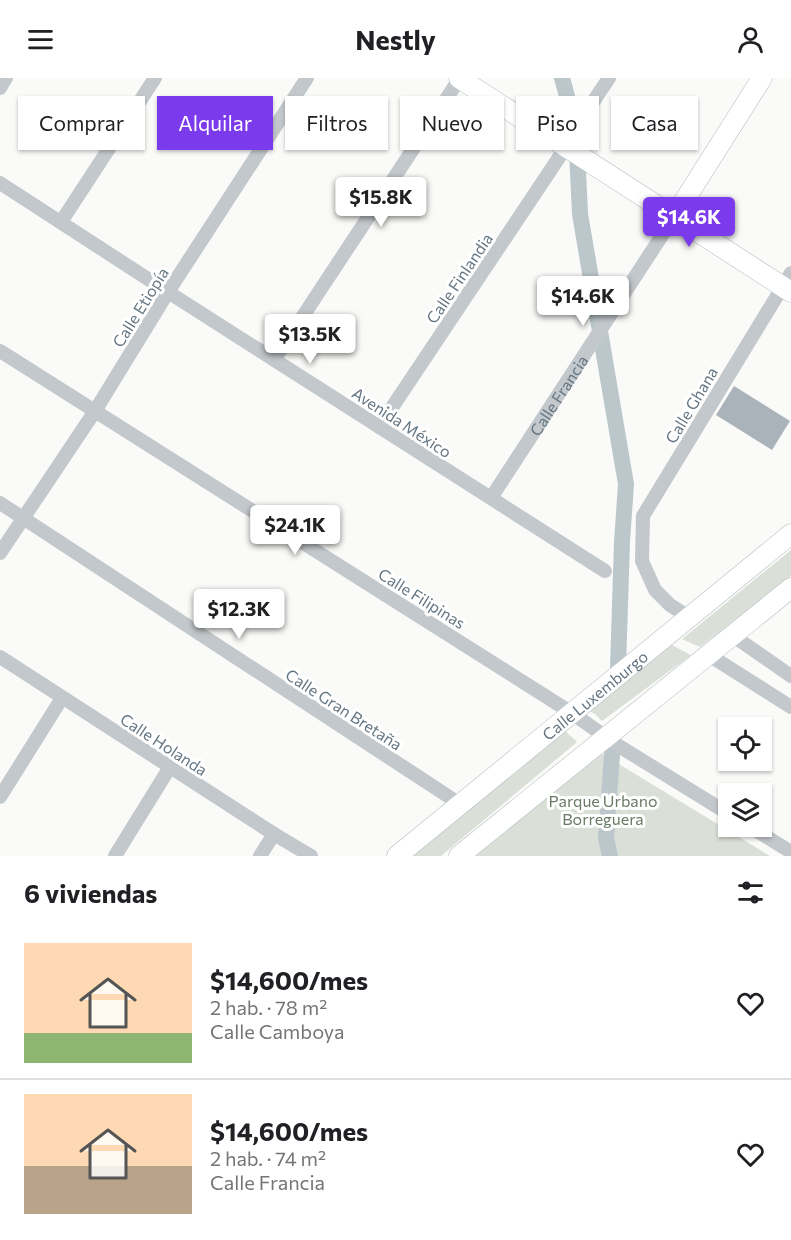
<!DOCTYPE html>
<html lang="es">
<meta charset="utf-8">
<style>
:root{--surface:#fff;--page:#f6f6f6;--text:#202124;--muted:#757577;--line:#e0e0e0;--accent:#7c3aed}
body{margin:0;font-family:Commissioner,sans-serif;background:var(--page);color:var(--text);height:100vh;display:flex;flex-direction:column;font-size:22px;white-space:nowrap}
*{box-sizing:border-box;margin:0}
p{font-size:20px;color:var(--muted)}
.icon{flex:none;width:33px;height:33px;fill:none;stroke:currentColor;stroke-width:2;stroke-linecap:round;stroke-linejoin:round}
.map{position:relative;height:778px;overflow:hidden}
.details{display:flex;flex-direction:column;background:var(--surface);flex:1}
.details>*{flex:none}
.hud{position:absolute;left:18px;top:18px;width:756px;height:54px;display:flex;gap:12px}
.fabs{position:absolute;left:718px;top:639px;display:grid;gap:12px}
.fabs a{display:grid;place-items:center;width:54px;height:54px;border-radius:0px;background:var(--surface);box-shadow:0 2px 4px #0004;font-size:30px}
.price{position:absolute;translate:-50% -51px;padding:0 14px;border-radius:6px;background:#fff;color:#222;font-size:20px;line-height:39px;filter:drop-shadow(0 2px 3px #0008)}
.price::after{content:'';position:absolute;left:50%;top:36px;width:18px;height:14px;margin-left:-9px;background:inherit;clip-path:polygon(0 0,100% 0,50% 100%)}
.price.active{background:var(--accent);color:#fff}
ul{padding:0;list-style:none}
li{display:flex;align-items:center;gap:18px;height:150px;padding:0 24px}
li+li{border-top:2px solid var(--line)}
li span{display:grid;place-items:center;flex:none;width:168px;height:120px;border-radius:0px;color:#555}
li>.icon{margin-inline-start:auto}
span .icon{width:72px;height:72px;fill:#fffc;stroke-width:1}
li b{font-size:26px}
h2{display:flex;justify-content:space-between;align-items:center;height:72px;padding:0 24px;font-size:26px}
.pill{padding:0 21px;border-radius:0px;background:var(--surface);box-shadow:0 2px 4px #0004;font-size:21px;line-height:54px}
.pill.active{background:var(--accent);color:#fff}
header{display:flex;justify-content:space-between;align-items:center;height:78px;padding:0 24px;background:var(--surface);font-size:27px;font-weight:700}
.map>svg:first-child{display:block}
.green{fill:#dadfd7}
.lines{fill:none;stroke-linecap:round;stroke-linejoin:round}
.canal{stroke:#bbc7cb;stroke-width:16}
.building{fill:#aab3b9}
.secondary-casing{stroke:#b3babf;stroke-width:21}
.street{stroke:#c3c8cc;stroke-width:14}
.secondary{stroke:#fff;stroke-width:20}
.labels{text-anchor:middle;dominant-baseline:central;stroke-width:6;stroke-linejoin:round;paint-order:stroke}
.street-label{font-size:16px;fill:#657683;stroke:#fff}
.park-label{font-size:16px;fill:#687a64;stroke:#fff}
</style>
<header><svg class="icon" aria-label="menu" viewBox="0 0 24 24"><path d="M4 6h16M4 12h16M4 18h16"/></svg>Nestly<svg class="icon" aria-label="person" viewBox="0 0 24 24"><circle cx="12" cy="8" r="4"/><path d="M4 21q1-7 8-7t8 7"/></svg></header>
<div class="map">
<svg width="791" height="778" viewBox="0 0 791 778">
<rect width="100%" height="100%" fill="#fafaf8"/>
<g class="green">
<polygon points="791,472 791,498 700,569 682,561"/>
<polygon points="672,567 691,577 602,643 595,636 586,631"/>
<polygon points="565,653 577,664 441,778 408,778"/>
<polygon points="599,674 770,778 472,778"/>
</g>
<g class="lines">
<g class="canal">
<polyline points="562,0 576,51 580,136 626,406 622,464 618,590"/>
<polyline points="610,778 606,760 613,663"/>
</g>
</g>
<polygon class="building" points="734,308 790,343 772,372 716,337"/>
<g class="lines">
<g class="secondary-casing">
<g id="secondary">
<polyline points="459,0 791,214"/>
<polyline points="674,139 762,0"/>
<path id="s2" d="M397 778 791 456"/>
<polyline points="459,778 791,510"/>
</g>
</g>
<g class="street">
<polyline points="0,10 6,0"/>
<polyline points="593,24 609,0"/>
<polyline points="0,105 168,214 605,493"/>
<polyline points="61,144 155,0"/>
<polyline points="0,273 572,635 614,665 729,736"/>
<polyline points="274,282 460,0"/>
<polyline points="379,349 566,69"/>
<path id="s1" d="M491 420 674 139"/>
<polyline points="0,425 460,726"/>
<polyline points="0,475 95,333 168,214 307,0"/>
<polyline points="689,539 670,527 655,512 642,483 643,438 791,195"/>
<polyline points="732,557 791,598"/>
<polyline points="709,577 791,629"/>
<polyline points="0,579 274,756 311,778"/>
<polyline points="0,719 62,620"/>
<polyline points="749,748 791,774"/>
<polyline points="115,778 170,689"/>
<polyline points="260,778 274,756"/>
</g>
<use href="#secondary" class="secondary"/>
</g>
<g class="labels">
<g class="street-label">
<text transform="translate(459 200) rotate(-56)">Calle Finlandia</text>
<text transform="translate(140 229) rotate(-58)">Calle Etiopía</text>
<text stroke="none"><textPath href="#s1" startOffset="123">Calle Francia</textPath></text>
<text transform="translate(691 327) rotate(-59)">Calle Ghana</text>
<text transform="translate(402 344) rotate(33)">Avenida México</text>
<text transform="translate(422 520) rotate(32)">Calle Filipinas</text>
<text stroke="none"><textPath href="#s2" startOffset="255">Calle Luxemburgo</textPath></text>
<text transform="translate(344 631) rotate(33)">Calle Gran Bretaña</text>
<text transform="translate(164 666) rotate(33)">Calle Holanda</text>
</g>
<g class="park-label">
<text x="603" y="722">Parque Urbano<tspan x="603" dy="18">Borreguera</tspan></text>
</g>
</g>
</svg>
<div class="fabs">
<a><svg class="icon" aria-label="locate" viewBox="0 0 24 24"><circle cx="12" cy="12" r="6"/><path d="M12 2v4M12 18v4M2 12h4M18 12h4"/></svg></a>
<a><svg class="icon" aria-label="layers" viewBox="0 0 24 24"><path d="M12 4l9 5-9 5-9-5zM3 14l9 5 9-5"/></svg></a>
</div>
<b class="price" style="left:381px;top:150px">$15.8K</b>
<b class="price active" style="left:689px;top:170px">$14.6K</b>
<b class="price" style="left:583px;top:249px">$14.6K</b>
<b class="price" style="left:310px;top:287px">$13.5K</b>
<b class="price" style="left:295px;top:478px">$24.1K</b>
<b class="price" style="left:239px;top:562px">$12.3K</b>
<div class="hud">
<a class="pill">Comprar</a>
<a class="pill active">Alquilar</a>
<a class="pill">Filtros</a>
<a class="pill">Nuevo</a>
<a class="pill">Piso</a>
<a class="pill">Casa</a>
</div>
</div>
<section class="details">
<h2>6 viviendas<svg class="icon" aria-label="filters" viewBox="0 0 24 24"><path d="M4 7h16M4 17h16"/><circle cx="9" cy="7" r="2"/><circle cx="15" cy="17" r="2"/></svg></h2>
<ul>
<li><span style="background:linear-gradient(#ffd9b3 75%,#8fb573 0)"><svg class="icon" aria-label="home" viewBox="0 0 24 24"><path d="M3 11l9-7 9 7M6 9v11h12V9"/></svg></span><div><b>$14,600/mes</b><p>2 hab. · 78 m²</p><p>Calle Camboya</p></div><svg class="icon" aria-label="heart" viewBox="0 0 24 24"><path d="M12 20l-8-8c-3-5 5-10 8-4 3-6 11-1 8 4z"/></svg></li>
<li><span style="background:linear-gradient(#ffd9b3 60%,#b9a48a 0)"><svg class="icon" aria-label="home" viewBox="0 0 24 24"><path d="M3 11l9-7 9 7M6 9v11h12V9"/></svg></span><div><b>$14,600/mes</b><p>2 hab. · 74 m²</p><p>Calle Francia</p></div><svg class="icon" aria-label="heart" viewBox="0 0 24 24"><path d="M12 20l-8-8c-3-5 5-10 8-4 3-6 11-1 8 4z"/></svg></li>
</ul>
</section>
